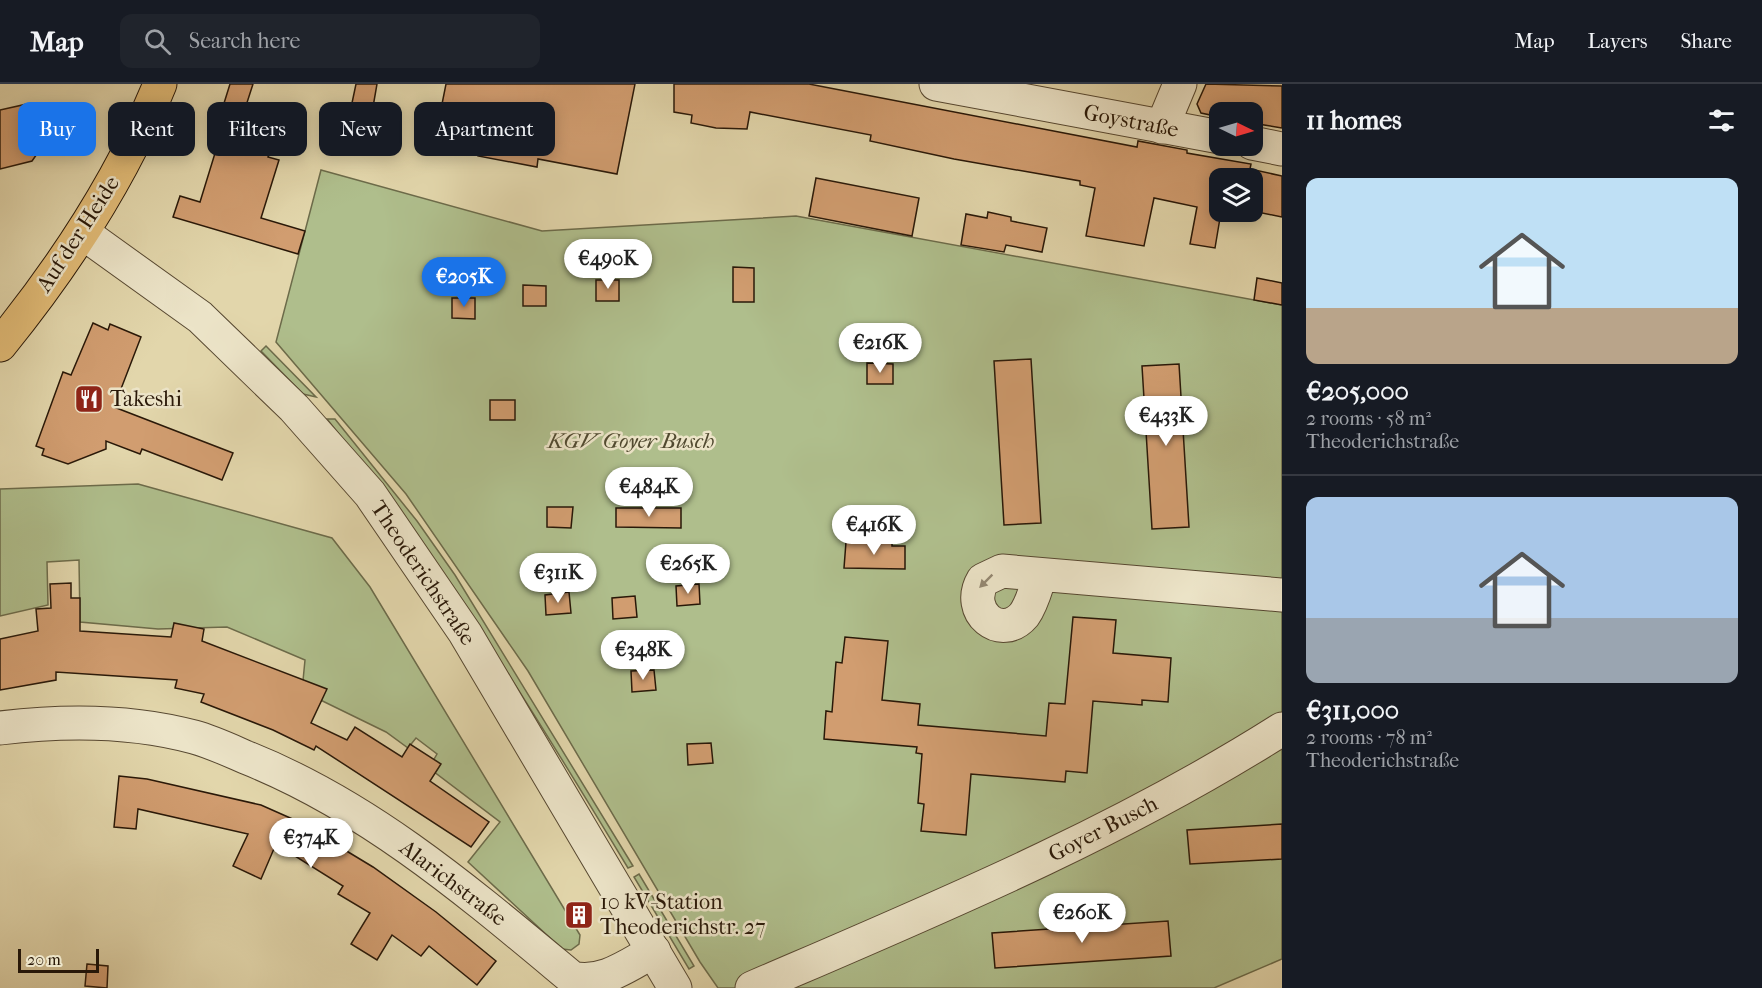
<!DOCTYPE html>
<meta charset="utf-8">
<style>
:root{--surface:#171b24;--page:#20242c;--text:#f1f3f6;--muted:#9ea1a6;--line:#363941;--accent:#1a73e8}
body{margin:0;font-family:"IM FELL French Canon",serif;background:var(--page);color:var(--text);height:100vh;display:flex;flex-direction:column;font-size:22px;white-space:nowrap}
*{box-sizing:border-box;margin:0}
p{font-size:20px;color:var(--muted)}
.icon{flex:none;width:33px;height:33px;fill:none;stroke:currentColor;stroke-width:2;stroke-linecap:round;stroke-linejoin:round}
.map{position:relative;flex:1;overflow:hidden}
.details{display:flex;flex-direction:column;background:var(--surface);width:480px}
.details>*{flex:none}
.banner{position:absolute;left:18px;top:18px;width:570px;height:54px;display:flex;gap:12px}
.needle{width:39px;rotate:95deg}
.buttons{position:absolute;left:1209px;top:18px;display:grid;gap:12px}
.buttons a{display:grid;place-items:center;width:54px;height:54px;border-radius:12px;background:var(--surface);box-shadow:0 3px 15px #0003;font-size:30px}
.scale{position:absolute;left:18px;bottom:15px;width:81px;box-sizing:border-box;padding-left:6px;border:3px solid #291808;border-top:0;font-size:16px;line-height:21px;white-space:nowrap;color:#291808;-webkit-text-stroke:4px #ece4c8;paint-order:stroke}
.price{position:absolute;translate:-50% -51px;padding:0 14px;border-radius:21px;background:#fff;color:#222;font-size:20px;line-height:39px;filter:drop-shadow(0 2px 3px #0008)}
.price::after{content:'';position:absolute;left:50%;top:36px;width:18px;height:14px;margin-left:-9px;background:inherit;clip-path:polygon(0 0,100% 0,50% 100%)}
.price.active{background:var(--accent);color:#fff}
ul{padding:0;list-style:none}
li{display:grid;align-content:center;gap:12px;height:318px;padding:0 24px}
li+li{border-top:2px solid var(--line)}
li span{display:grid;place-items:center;height:186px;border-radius:12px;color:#555}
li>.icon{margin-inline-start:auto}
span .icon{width:108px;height:108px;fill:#fffc;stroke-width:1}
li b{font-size:26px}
h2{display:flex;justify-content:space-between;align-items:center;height:72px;padding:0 24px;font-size:26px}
.tag{padding:0 21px;border-radius:12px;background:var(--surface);box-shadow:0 3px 15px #0003;font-size:21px;line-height:54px}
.tag.active{background:var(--accent);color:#fff}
header{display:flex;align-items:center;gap:36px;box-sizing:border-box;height:84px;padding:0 30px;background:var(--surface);border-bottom:2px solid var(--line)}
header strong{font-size:28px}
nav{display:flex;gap:33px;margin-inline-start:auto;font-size:21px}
.search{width:420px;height:54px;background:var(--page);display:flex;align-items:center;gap:15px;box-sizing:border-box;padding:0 21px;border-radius:12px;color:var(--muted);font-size:22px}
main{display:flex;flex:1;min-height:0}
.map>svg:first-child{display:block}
.green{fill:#afbe8c;stroke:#6c6b4a;stroke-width:1.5}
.building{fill:#d19d70;stroke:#291808;stroke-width:1.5}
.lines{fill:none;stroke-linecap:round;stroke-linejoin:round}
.minor-casing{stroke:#574831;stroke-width:35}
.major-casing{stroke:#291808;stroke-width:35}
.minor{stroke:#ece4c8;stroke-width:33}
.major{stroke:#e1bb76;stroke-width:33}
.oneway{fill:#948872}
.labels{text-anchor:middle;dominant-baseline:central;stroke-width:5;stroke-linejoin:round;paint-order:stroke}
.street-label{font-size:22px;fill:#291808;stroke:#ece4c8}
.poi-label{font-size:22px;fill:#291808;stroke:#ece4c8;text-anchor:start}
.park-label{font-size:22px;font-style:italic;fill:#514a30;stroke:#ece4c8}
</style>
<header>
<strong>Map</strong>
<div class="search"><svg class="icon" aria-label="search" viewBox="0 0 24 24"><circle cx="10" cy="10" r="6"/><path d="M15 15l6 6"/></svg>Search here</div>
<nav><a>Map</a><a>Layers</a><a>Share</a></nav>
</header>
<main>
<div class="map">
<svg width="1282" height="904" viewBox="0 0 1282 904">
<rect width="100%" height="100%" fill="#e2d6ab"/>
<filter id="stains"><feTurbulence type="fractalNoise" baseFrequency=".00333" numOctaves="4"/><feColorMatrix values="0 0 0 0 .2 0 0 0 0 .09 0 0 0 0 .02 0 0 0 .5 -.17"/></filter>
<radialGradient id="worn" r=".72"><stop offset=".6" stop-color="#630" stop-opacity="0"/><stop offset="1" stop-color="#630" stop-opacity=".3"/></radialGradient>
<g class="green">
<polygon points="321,86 542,147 796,132 1282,221 1282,875 1214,904 718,904 700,878 528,587 406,410 276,258"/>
<polygon points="266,262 316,313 303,310 261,267"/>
<path d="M327 335H335L417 437 455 491 633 782 628 784C534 628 442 478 327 335Z"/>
<polygon points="138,400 332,454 370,503 580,851 579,860 571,866 562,865 468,778 500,738 429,684 437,670 416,654 408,664 386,648 302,607 305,576 227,543 158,545 80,538 79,476 47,478 48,521 0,532 0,405"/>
<polygon points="639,790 694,882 689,885 634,793"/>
</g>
<g class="building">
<polygon points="230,0 253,0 243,31 278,42 268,73 279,76 261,134 305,147 298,170 173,133 180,112 200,118 216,66 210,64"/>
<polygon points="356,0 377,0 373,23 352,19"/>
<polygon points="446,0 635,0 617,90 538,75 537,83 478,72 479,64 435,55"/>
<polygon points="674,0 809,0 1137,63 1138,57 1187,66 1187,69 1251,80 1250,85 1282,92 1282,133 1252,127 1252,94 1220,94 1221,128 1215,164 1190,160 1197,123 1154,114 1144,162 1086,152 1095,104 1080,101 1080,97 954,75 870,57 871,51 750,28 747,45 716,44 691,39 692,31 674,28"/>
<polygon points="1206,0 1282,2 1282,44 1252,39 1252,28 1220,28 1220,33 1201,29 1197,20"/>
<polygon points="27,20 31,38 76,39 75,68 39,67 32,77 0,85 0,26"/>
<polygon points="816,94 919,114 912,152 809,132"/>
<polygon points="988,128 1011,133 1011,137 1047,144 1042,168 1006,161 1004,168 961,161 966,130 987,134"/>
<polygon points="733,183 754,184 754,218 733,218"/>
<polygon points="1257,194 1282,199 1282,221 1254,216"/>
<rect x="596" y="196" width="23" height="21"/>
<polygon points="523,201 546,202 546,222 523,222"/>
<polygon points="452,214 475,214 475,235 452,234"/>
<polygon points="93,239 108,246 110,240 141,253 114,323 233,369 222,396 142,365 140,370 106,357 106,365 68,380 42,371 44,365 36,362 63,288 71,291"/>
<polygon points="1031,275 1041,439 1004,441 994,277"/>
<polygon points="867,279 893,280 893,300 867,300"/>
<polygon points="1179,280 1189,443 1152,445 1142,282"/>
<rect x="490" y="316" width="25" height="20"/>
<polygon points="547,423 573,423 571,444 547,443"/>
<polygon points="616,424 681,424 681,444 616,443"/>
<polygon points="846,458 892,459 892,462 905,462 905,485 844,484"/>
<polygon points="71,499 71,514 80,514 80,547 171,553 174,539 204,545 202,557 327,605 311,639 347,656 355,643 402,673 410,660 441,680 430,697 489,738 471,763 316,662 314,666 273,646 201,618 204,610 175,604 177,596 56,588 56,596 0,606 0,555 38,547 36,525 51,524 50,500"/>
<polygon points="699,500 700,520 677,522 676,502"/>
<polygon points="569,508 571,529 546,531 545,511"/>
<polygon points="635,512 637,533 613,535 612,514"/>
<polygon points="1073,533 1116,536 1113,569 1171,574 1168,618 1142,616 1142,621 1093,617 1087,689 1066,687 1065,698 971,690 966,751 921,747 924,720 918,719 922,670 916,669 917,663 824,655 826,627 832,628 836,578 842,579 845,553 888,557 882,616 920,620 918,641 1046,652 1049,619 1065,620"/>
<polygon points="654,586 656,606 632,608 631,587"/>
<polygon points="711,659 713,679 688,681 687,660"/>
<polygon points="119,692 147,695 261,721 297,737 373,783 436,828 496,877 477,901 429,862 421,872 392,851 377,876 351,860 370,829 338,810 343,802 276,760 261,795 233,782 248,750 138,725 136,745 114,743"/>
<polygon points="1282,740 1282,775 1190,780 1187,746"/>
<polygon points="1168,837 1171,872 995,884 992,849"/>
<polygon points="87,880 108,882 107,904 85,902"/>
</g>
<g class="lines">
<g class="minor-casing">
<g id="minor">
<polyline points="936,0 1220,53"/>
<polyline points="1162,43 1180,0"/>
<polyline points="1252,59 1282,65"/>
<polyline points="83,149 200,233 294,324 370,410 465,549 675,904"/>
<path d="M1040 492C1036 504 1032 520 1024 531 1001 558 964 528 983 496L1002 487 1282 511"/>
<path d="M0 644C65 636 131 636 194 653 212 658 229 666 245 673 369 722 471 810 572 894 603 901 628 881 654 867"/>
<path d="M752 904C933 826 1115 751 1282 645"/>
</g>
</g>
<g class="major-casing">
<path id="major" d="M0 261C65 181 121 96 160 0"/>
</g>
<use href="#minor" class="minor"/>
<use href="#major" class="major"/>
</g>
<defs><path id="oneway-solid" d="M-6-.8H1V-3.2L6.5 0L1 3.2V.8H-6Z" transform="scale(1.5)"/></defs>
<use class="oneway" href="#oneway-solid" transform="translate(986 497) rotate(135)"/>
<defs>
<g id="restaurant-square" transform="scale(1.5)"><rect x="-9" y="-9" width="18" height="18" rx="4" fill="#8f2418" stroke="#ece4c8"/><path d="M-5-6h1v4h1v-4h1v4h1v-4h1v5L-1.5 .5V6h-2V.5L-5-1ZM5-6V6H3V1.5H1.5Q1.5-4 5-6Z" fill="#fff"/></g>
<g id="building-square" transform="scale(1.5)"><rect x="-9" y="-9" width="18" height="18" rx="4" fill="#8f2418" stroke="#ece4c8"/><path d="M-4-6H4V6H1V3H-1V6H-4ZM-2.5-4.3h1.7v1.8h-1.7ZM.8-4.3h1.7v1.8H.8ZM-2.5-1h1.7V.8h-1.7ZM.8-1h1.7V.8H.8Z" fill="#fff"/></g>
</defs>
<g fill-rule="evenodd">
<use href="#restaurant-square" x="89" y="315"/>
<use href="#building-square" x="579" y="831"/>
</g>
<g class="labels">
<g class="street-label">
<text transform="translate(1131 37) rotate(11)">Goystraße</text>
<text transform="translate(78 150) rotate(-57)">Auf der Heide</text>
<text transform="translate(423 489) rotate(56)">Theoderichstraße</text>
<text transform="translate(1103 745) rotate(-27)">Goyer Busch</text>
<text transform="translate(453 799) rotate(37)">Alarichstraße</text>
</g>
<g class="poi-label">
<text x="110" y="315">Takeshi</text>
<text x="600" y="818">10 kV-Station<tspan x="600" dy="25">Theoderichstr. 27</tspan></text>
</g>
<g class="park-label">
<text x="631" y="357">KGV Goyer Busch</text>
</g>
</g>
<rect width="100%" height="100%" filter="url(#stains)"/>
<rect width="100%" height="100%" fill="url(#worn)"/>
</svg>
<div class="buttons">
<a><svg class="needle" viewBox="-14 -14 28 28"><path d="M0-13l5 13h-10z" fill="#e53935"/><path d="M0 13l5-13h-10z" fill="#9ea1a6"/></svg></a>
<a><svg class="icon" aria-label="layers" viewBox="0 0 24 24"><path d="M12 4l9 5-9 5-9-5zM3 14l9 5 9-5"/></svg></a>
</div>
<div class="scale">20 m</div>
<b class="price" style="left:608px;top:206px">€490K</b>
<b class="price active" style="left:464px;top:224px">€205K</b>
<b class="price" style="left:880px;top:290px">€216K</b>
<b class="price" style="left:1166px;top:363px">€433K</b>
<b class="price" style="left:649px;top:434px">€484K</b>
<b class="price" style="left:874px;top:472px">€416K</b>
<b class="price" style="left:688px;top:511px">€265K</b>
<b class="price" style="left:558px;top:520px">€311K</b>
<b class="price" style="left:643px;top:597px">€348K</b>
<b class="price" style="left:311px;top:785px">€374K</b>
<b class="price" style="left:1082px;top:860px">€260K</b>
<div class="banner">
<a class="tag active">Buy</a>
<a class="tag">Rent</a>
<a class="tag">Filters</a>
<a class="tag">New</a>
<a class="tag">Apartment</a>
</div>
</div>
<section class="details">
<h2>11 homes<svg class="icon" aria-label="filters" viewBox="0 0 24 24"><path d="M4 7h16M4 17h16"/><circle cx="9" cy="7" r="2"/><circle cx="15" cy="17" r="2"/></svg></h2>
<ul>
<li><span style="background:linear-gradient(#bfe0f5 70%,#b9a48a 0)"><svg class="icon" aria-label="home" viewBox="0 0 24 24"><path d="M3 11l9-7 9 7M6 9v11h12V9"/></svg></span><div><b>€205,000</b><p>2 rooms · 58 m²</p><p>Theoderichstraße</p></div></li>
<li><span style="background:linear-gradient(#a9c7e8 65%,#9aa5b1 0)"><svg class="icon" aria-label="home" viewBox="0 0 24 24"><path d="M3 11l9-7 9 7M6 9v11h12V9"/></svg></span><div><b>€311,000</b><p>2 rooms · 78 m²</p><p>Theoderichstraße</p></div></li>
</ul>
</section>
</main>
